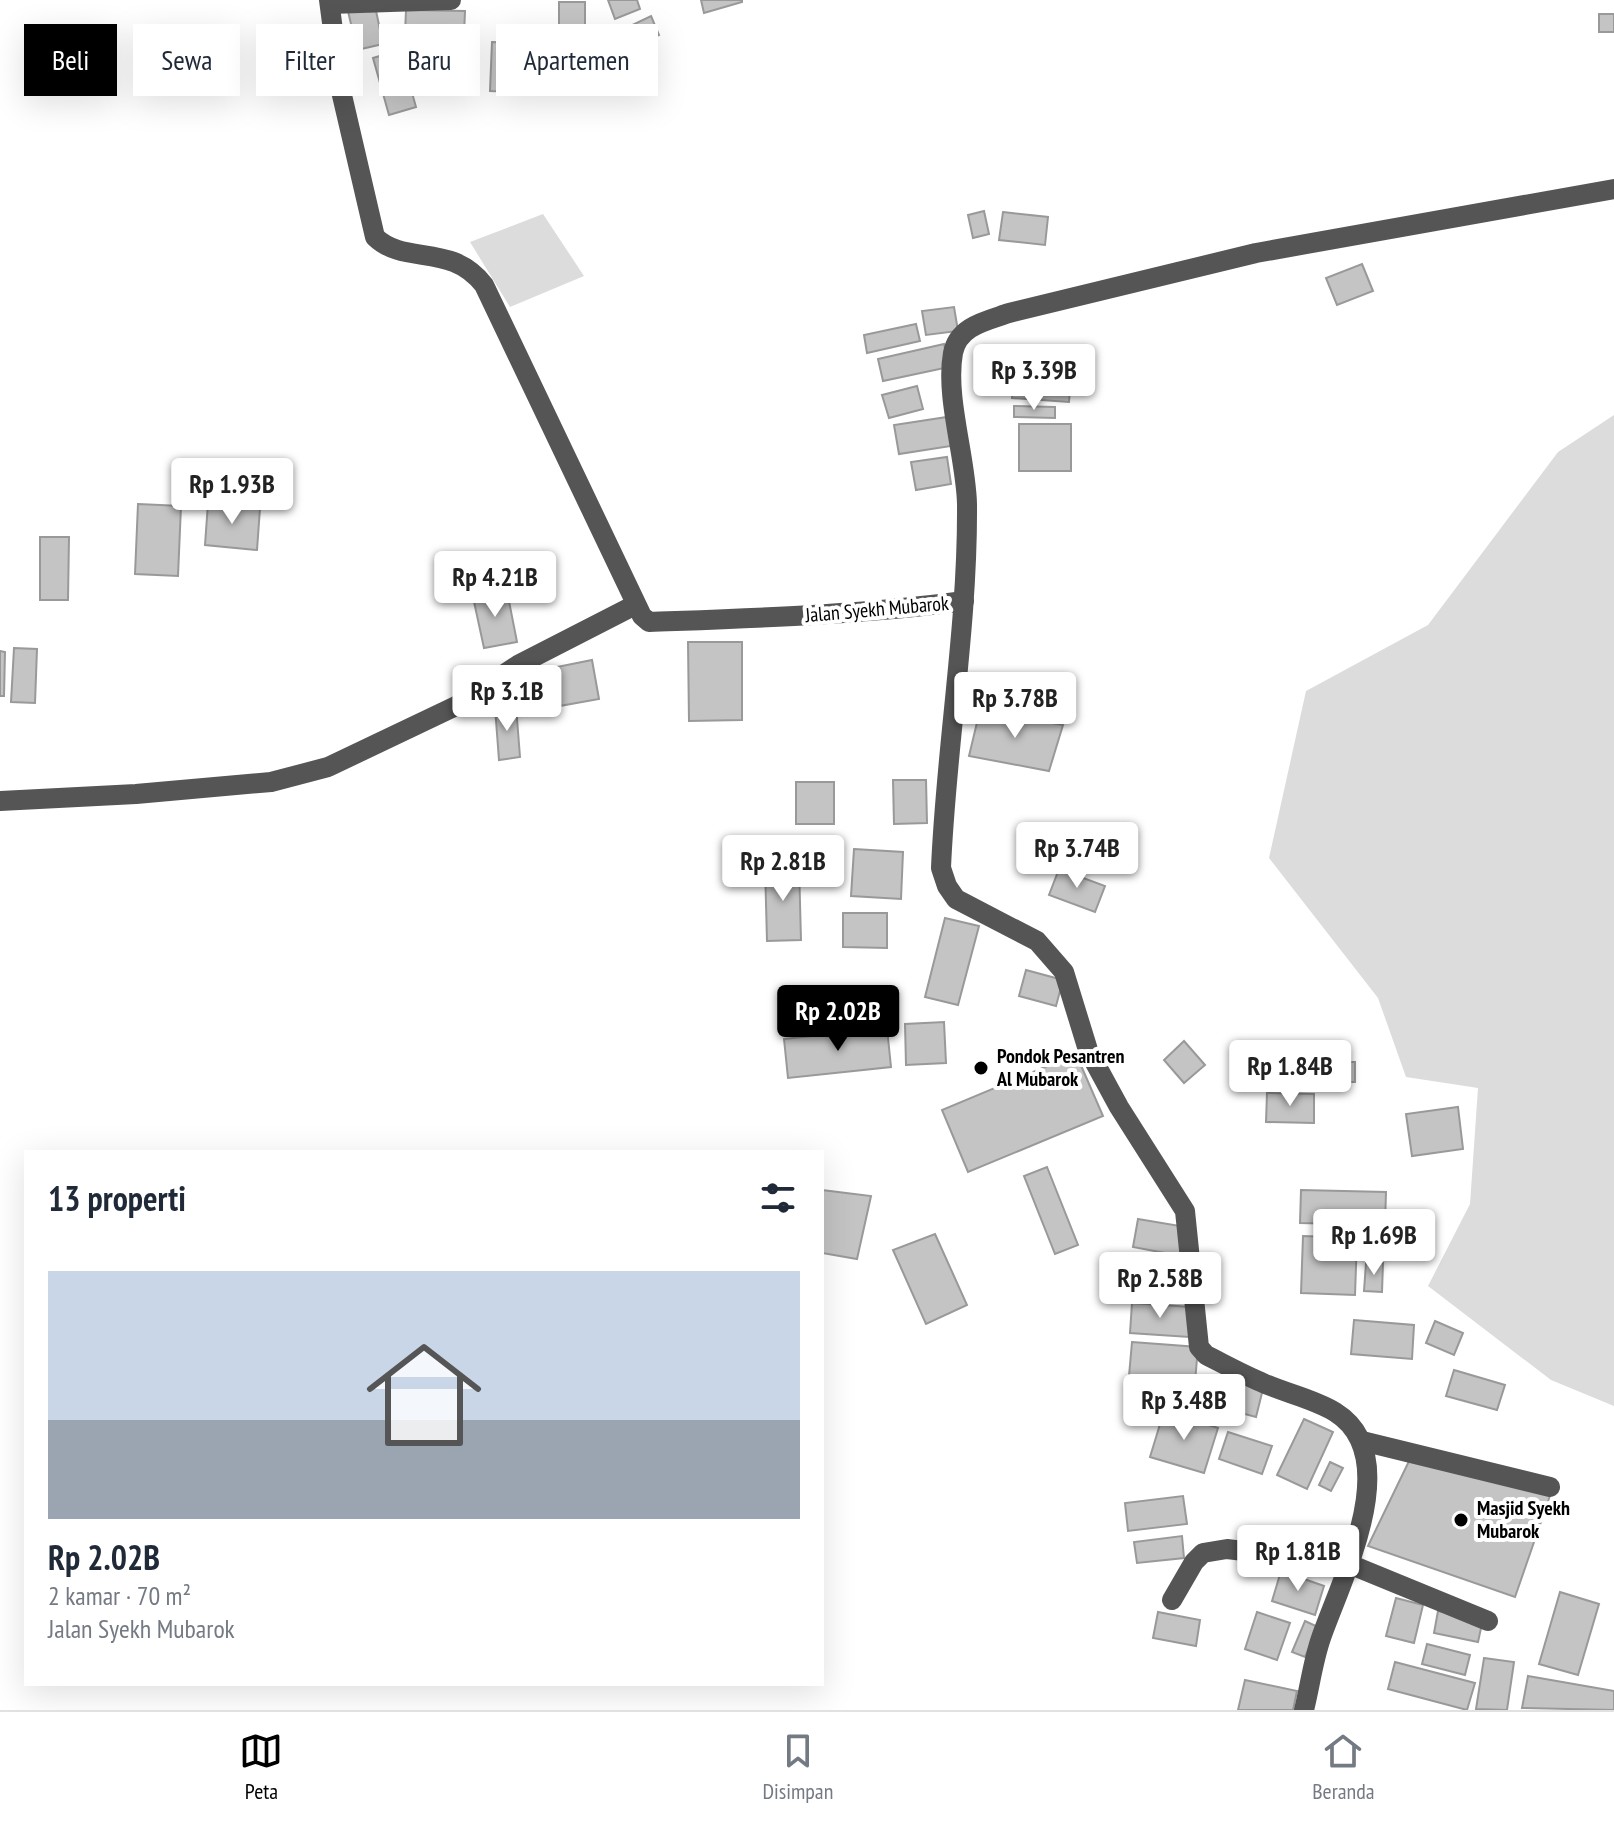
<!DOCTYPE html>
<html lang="id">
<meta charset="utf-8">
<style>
:root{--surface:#fff;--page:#f6f6f7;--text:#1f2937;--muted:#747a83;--line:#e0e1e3;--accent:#000}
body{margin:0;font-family:"PT Sans Narrow",sans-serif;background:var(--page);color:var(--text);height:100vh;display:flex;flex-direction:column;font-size:30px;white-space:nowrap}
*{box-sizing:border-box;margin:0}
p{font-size:26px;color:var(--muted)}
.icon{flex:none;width:44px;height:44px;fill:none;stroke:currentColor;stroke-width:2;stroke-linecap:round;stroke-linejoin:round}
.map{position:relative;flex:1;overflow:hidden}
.drawer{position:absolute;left:24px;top:1150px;width:800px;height:536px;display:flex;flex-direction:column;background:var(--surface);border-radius:0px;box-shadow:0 8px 32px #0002}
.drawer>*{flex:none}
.guide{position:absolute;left:24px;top:24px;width:800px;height:72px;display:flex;gap:16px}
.price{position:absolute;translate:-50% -68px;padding:0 18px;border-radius:8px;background:#fff;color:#222;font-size:26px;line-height:52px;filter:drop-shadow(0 2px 4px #0008)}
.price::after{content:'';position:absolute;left:50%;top:48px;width:24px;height:18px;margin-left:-12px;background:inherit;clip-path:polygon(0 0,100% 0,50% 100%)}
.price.on{background:var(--accent);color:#fff}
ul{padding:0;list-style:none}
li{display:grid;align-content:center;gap:16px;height:424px;padding:0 24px}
li span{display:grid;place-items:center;height:248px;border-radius:0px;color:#555}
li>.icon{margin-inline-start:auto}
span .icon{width:144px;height:144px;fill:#fffc;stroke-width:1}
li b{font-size:34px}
h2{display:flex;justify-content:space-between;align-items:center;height:96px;padding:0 24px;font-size:34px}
.pill{padding:0 28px;border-radius:0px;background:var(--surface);box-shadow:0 8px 32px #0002;font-size:28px;line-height:72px}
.pill.on{background:var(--accent);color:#fff}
.tab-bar{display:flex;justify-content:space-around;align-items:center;height:112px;border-top:2px solid var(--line);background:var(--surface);font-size:22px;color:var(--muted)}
.tab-bar a{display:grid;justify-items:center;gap:4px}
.tab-bar .on{color:var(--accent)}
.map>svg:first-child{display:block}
.green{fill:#dcdcdc}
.building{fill:#c4c4c4;stroke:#999;stroke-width:2}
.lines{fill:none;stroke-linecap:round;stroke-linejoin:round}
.minor{stroke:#555;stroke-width:20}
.poi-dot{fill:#000;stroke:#fff;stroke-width:3}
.labels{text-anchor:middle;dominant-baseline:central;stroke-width:8;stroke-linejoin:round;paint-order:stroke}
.street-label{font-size:20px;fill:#000;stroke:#fff}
.poi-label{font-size:20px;font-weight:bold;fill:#000;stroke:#fff;text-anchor:start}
</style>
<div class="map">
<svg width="1614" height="1710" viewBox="0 0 1614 1710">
<rect width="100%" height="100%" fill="#fff"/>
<g class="green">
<polygon points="543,214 584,276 510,307 470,242"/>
<polygon points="1614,415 1614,1406 1551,1380 1428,1286 1470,1204 1478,1088 1406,1077 1378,998 1269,858 1306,691 1428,625 1558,452"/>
</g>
<g class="building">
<polygon points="608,0 637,0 640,9 615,19"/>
<polygon points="701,0 742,0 742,2 704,13"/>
<rect x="559" y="2" width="26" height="42"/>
<polygon points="375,6 383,44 357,50 348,11"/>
<polygon points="406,10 465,11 464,35 405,34"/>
<rect x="1599" y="14" width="15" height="18"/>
<polygon points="651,16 659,35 634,46 626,28"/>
<polygon points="492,42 541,44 539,93 490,91"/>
<polygon points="400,50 416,107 389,115 373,58"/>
<polygon points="550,51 595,54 594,73 549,69"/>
<polygon points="984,211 989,234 973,238 968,215"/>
<polygon points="1003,212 1048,217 1045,245 999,240"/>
<polygon points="1362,264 1373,291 1337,305 1326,278"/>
<polygon points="954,307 958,331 926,335 922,311"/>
<polygon points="916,324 920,341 867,353 864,335"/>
<polygon points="944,344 949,367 883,381 878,359"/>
<polygon points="1015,358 1072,362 1069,402 1012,398"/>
<polygon points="917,386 923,409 889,418 882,395"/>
<polygon points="1014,406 1055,407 1055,418 1014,417"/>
<polygon points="947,417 951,446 899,454 894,425"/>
<rect x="1019" y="424" width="52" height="47"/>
<polygon points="947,457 951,484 916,490 911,462"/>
<polygon points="208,503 260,508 257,550 205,545"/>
<polygon points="138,504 181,506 178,576 135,574"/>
<polygon points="40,537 69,537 68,600 40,600"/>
<polygon points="507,591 517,642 484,648 473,597"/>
<polygon points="688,642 742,642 742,720 689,721"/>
<polygon points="14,648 37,649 35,703 11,702"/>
<polygon points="0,651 5,652 4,696 0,696"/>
<polygon points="592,660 599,699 554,707 547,669"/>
<polygon points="516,706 520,757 499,760 495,707"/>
<polygon points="980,710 1063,725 1049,771 969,756"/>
<polygon points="893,780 926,780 927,823 894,824"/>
<rect x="796" y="782" width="38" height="42"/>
<polygon points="854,849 903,852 901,899 851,896"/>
<polygon points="799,865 801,940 767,941 765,866"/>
<polygon points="1059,869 1105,886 1095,912 1049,895"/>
<polygon points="843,913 887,913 887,948 843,947"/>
<polygon points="945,918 979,926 958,1005 925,997"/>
<polygon points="1026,970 1063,980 1056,1006 1019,996"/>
<polygon points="944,1022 946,1063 906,1065 905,1024"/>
<polygon points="887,1028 891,1067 788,1078 784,1039"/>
<polygon points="1184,1041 1205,1065 1184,1083 1164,1060"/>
<polygon points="1076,1054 1103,1116 968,1172 942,1110"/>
<rect x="1297" y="1062" width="58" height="20"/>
<polygon points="1267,1093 1314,1094 1314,1123 1266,1122"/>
<polygon points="1458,1107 1463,1149 1412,1156 1406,1114"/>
<polygon points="1047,1167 1078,1245 1055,1254 1024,1176"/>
<polygon points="822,1190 871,1196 857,1259 822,1253"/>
<polygon points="1301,1190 1386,1192 1385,1225 1300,1223"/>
<polygon points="1138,1219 1186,1227 1181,1256 1133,1247"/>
<polygon points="935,1234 967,1305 926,1324 893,1250"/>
<polygon points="1303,1236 1357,1238 1355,1295 1301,1293"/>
<polygon points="1366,1263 1383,1263 1382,1292 1364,1291"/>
<polygon points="1132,1303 1191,1307 1189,1337 1130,1333"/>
<polygon points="1354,1320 1414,1325 1412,1359 1351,1354"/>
<polygon points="1435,1321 1463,1333 1454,1355 1426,1343"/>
<polygon points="1132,1342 1198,1347 1195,1382 1129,1376"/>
<polygon points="1454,1370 1505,1385 1497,1410 1446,1396"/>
<polygon points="1227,1375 1264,1385 1256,1417 1219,1407"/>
<polygon points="1164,1411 1218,1428 1204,1473 1150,1457"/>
<polygon points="1304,1419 1333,1432 1307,1489 1277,1475"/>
<polygon points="1228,1432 1272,1446 1262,1474 1219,1459"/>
<polygon points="1411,1457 1551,1493 1515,1597 1368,1546"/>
<polygon points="1330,1462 1343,1468 1331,1491 1319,1485"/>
<polygon points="1183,1496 1187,1524 1128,1531 1125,1503"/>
<polygon points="1182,1536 1184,1558 1137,1563 1134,1542"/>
<polygon points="1281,1571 1324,1586 1315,1615 1272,1601"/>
<polygon points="1560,1592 1599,1604 1578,1675 1539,1664"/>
<polygon points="1396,1598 1423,1605 1414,1643 1386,1636"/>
<polygon points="1438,1611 1483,1619 1478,1642 1434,1633"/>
<polygon points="1158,1612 1200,1620 1196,1646 1153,1638"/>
<polygon points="1257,1612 1290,1623 1277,1660 1245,1649"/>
<polygon points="1305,1621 1318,1627 1305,1657 1292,1652"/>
<polygon points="1427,1644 1470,1655 1465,1675 1422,1664"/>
<polygon points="1484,1658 1514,1662 1507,1710 1476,1709"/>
<polygon points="1395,1662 1475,1683 1467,1710 1388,1689"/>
<polygon points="1528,1676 1614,1691 1614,1710 1522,1708"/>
<polygon points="1245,1680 1297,1691 1293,1710 1238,1710"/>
</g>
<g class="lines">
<g class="minor">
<path d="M329 0 341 91 375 237C405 266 451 242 484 285L642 616 649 622C754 618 860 615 964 601"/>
<polyline points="330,4 451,0"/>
<polyline points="0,801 136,794 271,782 328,767 456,706 518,665 635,605"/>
<polyline points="1362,1441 1550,1487"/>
<polyline points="1172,1600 1194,1562 1203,1553 1227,1549 1349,1564 1488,1621"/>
<path d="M1304 1710C1310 1686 1313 1661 1321 1638 1341 1580 1406 1456 1335 1412 1312 1398 1284 1393 1261 1382 1242 1374 1224 1364 1206 1355L1199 1347 1185 1211 1119 1107 1088 1050 1064 972 1037 941 956 899 947 886 941 868C946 747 968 626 967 504 966 458 945 397 953 353 958 326 986 321 1009 313L1256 253 1614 189"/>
</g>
</g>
<g class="poi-dot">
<circle cx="981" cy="1068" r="8"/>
<circle cx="1461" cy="1520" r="8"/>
</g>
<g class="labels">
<g class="street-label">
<text transform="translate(877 609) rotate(-5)">Jalan Syekh Mubarok</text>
</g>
<g class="poi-label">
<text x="997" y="1056">Pondok Pesantren<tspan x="997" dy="23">Al Mubarok</tspan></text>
<text x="1477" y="1508">Masjid Syekh<tspan x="1477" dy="23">Mubarok</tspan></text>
</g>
</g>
</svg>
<b class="price" style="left:1034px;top:412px">Rp 3.39B</b>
<b class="price" style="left:232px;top:526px">Rp 1.93B</b>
<b class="price" style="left:495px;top:619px">Rp 4.21B</b>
<b class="price" style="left:507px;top:733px">Rp 3.1B</b>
<b class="price" style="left:1015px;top:740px">Rp 3.78B</b>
<b class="price" style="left:1077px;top:890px">Rp 3.74B</b>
<b class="price" style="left:783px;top:903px">Rp 2.81B</b>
<b class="price on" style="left:838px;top:1053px">Rp 2.02B</b>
<b class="price" style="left:1290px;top:1108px">Rp 1.84B</b>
<b class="price" style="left:1374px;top:1277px">Rp 1.69B</b>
<b class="price" style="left:1160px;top:1320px">Rp 2.58B</b>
<b class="price" style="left:1184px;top:1442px">Rp 3.48B</b>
<b class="price" style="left:1298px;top:1593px">Rp 1.81B</b>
<div class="guide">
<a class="pill on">Beli</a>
<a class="pill">Sewa</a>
<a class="pill">Filter</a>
<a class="pill">Baru</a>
<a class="pill">Apartemen</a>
</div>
<section class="drawer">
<h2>13 properti<svg class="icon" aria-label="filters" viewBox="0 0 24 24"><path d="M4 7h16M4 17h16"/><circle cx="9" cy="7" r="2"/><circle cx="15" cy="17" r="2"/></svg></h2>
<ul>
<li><span style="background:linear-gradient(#c9d6e8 60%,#9aa5b1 0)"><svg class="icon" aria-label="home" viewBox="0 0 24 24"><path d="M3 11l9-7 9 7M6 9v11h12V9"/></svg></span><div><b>Rp 2.02B</b><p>2 kamar · 70 m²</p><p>Jalan Syekh Mubarok</p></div></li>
</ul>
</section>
</div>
<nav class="tab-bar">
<a class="on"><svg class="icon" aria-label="map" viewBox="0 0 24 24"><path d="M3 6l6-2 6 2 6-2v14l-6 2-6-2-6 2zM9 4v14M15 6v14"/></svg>Peta</a>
<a><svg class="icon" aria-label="saved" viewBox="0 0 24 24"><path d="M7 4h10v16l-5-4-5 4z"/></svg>Disimpan</a>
<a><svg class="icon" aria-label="home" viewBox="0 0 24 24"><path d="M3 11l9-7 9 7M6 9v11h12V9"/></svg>Beranda</a>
</nav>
